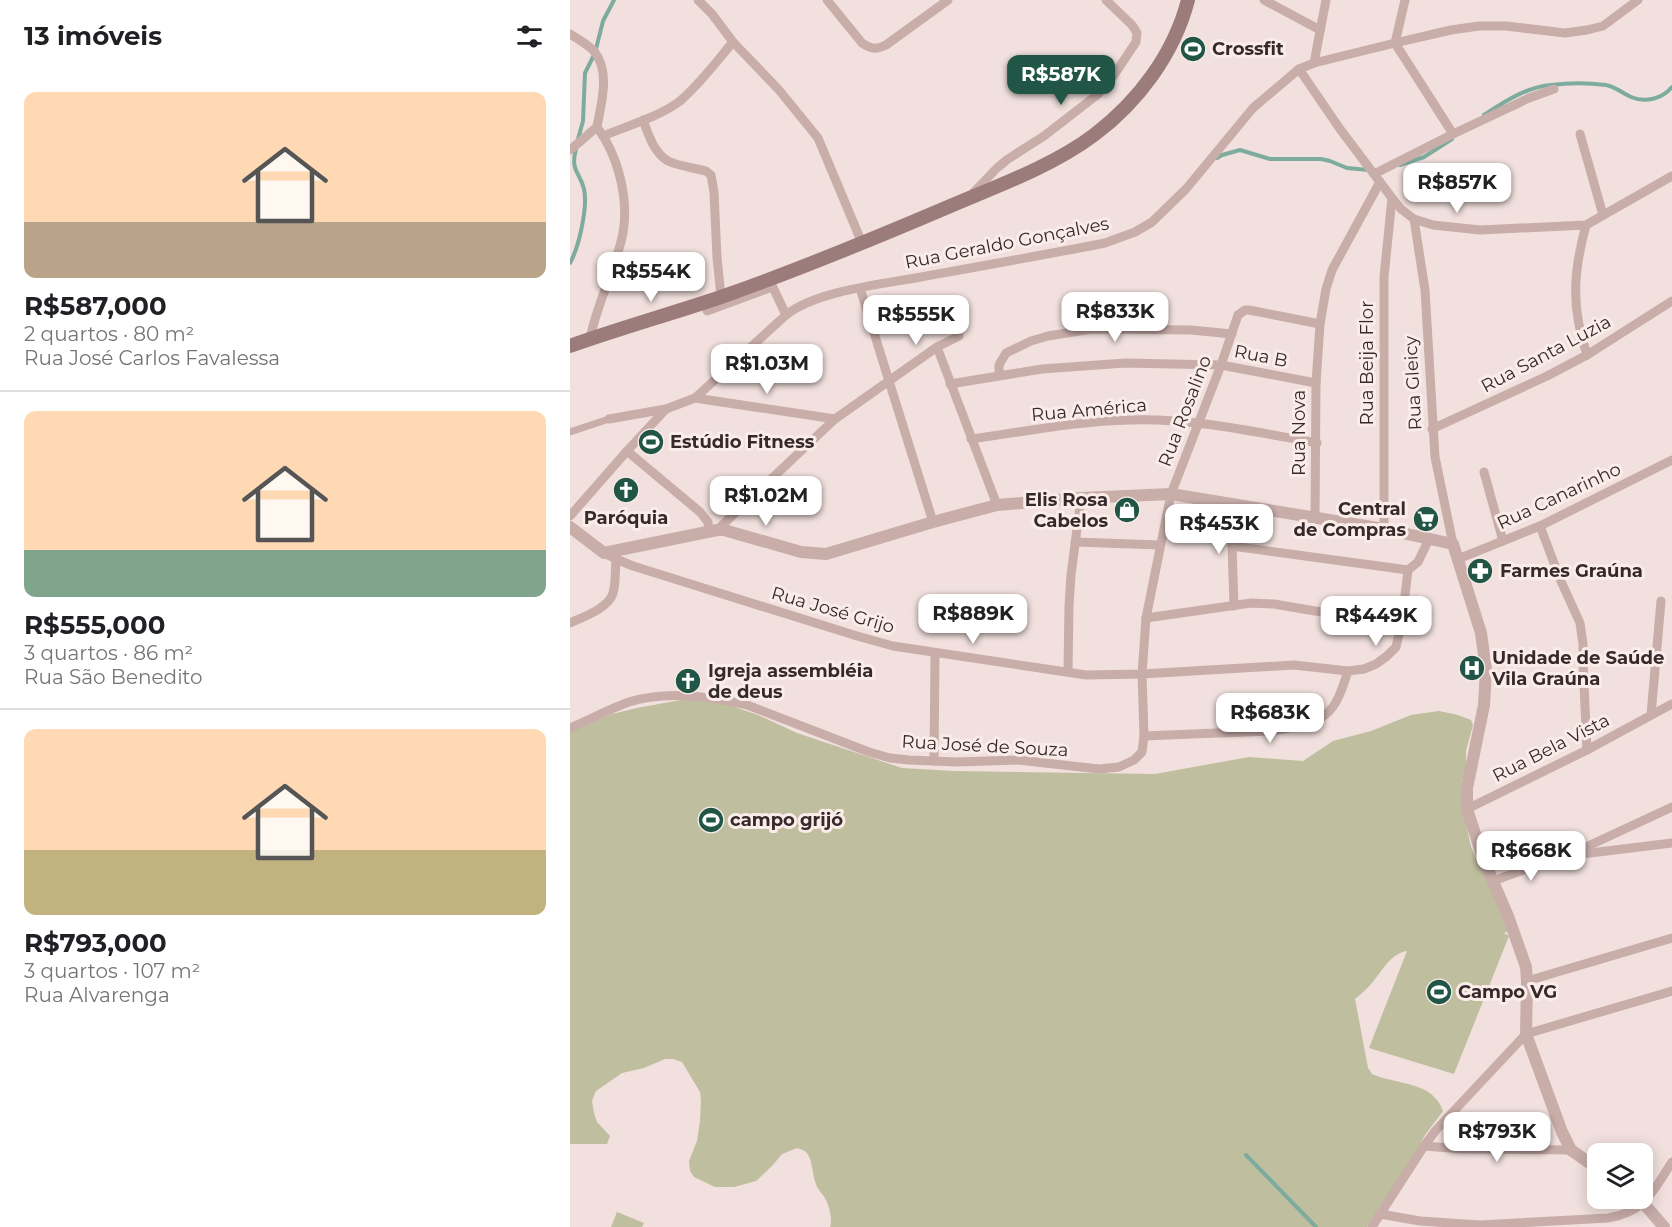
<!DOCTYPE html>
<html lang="pt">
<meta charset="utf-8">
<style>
:root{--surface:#fff;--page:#f6f6f6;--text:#202124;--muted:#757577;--line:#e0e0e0;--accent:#215546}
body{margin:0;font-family:Montserrat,sans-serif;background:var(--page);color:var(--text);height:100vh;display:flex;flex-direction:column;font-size:22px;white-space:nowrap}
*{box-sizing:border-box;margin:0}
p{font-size:20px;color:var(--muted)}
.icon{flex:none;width:33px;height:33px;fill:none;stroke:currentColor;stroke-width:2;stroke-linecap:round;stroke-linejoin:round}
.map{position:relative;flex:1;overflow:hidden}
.side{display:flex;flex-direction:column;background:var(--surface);width:570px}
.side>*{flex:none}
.tools{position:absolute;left:1017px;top:1143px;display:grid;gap:12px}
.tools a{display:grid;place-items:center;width:66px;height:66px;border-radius:12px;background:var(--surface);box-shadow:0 3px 15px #0003;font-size:30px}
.price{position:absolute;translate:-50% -51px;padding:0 14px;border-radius:12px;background:#fff;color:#222;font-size:20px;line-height:39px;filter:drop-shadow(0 2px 3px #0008)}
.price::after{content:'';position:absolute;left:50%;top:36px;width:18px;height:14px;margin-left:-9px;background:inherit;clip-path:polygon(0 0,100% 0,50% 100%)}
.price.active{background:var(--accent);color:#fff}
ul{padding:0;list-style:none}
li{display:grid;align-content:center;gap:12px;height:318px;padding:0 24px}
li+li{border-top:2px solid var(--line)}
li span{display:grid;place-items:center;height:186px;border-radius:12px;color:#555}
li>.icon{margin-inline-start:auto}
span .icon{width:108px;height:108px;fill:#fffc;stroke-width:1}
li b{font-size:26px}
h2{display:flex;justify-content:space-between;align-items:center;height:72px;padding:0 24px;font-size:26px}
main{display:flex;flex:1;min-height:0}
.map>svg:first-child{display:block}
.green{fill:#bfbe9e}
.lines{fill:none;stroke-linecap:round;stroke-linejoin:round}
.stream{stroke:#7dac9e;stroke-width:4}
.pedestrian{stroke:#c8ada9;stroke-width:7}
.minor{stroke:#c8ada9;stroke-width:9}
.tertiary{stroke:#c8ada9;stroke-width:12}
.secondary{stroke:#9c7b7b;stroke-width:14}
.labels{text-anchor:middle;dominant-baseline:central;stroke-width:6;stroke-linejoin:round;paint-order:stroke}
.poi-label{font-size:18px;font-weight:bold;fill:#362929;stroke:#f9ece9;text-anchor:start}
.street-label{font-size:18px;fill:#362929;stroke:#f9ece9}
</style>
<main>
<section class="side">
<h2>13 imóveis<svg class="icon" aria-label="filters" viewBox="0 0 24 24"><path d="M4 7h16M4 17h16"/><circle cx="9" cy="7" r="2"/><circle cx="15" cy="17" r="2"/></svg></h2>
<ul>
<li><span style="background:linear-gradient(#ffd9b3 70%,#b9a48a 0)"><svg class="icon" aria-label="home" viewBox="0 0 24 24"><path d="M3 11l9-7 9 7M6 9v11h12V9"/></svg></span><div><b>R$587,000</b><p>2 quartos · 80 m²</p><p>Rua José Carlos Favalessa</p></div></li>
<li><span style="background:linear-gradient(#ffd9b3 75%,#7fa58c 0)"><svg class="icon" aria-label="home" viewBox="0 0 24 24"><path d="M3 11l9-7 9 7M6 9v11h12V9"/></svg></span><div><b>R$555,000</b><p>3 quartos · 86 m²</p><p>Rua São Benedito</p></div></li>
<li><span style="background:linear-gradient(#ffd9b3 65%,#c2b280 0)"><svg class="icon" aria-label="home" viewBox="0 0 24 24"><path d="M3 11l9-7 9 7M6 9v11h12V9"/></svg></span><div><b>R$793,000</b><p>3 quartos · 107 m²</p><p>Rua Alvarenga</p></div></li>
</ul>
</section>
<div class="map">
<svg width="1102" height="1227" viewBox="0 0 1102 1227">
<rect width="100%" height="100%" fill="#f1e0dd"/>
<g class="green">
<path d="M116 699 153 703 188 715 227 733 332 768 384 771 585 774 679 757 733 761 763 741 801 731 841 715 869 711 888 715 901 720 903 725 896 751V768L892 781V805L901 847 940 930 934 933 939 936 884 1074 799 1048 837 951C821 953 812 971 802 983 797 989 791 994 785 999L798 1068 802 1074C827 1085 863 1081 873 1111L855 1135 840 1163 797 1227H260C263 1219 259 1207 256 1200 253 1194 248 1190 246 1184 242 1175 243 1159 236 1152 234 1150 230 1149 227 1148L212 1154 202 1166 186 1181 164 1187H145L124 1177 120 1171 119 1161 127 1141 130 1121 131 1100 130 1092 112 1062 103 1059H95L74 1068 52 1073 26 1091 22 1101 24 1113 27 1122 40 1136 37 1144H0V731L42 714 67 708Z"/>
<polygon points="47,1212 74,1223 72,1227 41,1227"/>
</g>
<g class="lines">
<g class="stream">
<path d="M914 115C934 102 956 87 981 85 997 83 1020 83 1036 85 1046 87 1052 93 1061 97 1075 103 1092 99 1102 87"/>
<polyline points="8,139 13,121 15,73 25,53 33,21 44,0"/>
<polyline points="647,158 652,155 670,150 700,159 751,159 760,161 777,168 799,170"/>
<polyline points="830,165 854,157 882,139"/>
<path d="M0 263C9 247 18 207 14 189 10 172 0 171 6 149"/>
<polyline points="676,1155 746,1227"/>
</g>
<polyline class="pedestrian" points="0,432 39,419"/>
<g class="minor">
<polyline points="128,0 142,14 163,42 209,90 248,138 292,243"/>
<path d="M257 0 292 43C301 49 306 50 316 45L378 0"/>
<polyline points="694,0 750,30"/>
<path d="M0 34C8 39 17 44 24 51 41 72 31 104 27 127 48 155 59 198 53 233 46 269 27 302 20 339"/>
<polyline points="744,63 756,0"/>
<polyline points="729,69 770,129 822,198 831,209 844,219 863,225 910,230 1016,225 1102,176"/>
<path d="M73 120C78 134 84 153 98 161 109 166 124 168 136 171L141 175 144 192 147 258 151 296"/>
<polyline points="883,134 959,98 984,89"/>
<polyline points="1010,134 1033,215"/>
<path d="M33 136C57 126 89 117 110 101 130 84 146 62 163 42"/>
<polyline points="0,150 27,127"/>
<polyline points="804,174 883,134 825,43 835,0"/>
<polyline points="401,195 427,168 438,159 474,136 527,95 544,75 566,42 567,33 562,25 536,0"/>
<polyline points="844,219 855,290 865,457 883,544"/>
<path d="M1016 225C1003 273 1001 307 1017 355"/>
<polyline points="199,279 216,315"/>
<polyline points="290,288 363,522"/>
<polyline points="137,311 199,288"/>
<polyline points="367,347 427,505"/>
<polyline points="429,375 429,365 436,353 461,341 478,336 522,329 621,330 662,334"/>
<polyline points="380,384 472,369 555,363 651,365 746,383"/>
<polyline points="125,398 265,419"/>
<path d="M39 419 96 409 125 398 216 315C246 291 313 284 351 277 412 266 474 255 535 243L565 232 582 222 616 189 683 108 729 69 744 63 825 43 881 30 909 26H936L995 33 1017 30 1033 26 1068 0"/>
<polyline points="862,429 977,376 1017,355 1102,301"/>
<path d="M401 439C453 432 507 421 560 420 623 418 685 432 747 443"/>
<polyline points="57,451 130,512 138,522 139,531"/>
<polyline points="914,472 933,541"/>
<polyline points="0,516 57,451 96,409"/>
<polyline points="745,518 746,383 750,324 756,289 762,270 810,182"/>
<polyline points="970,526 990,579 1010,623 1013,644 1013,663 1017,750"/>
<polyline points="814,529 814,277 822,198"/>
<polyline points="147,530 265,419 367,347 389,336"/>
<polyline points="505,542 590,545"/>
<polyline points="662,546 838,570 848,562 859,539"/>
<polyline points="34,553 46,559 63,566 287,636 323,646 516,675 572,674 724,665 778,671 794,669 806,664 817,656 826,647 832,621 838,570"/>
<polyline points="888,559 970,526 1102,460"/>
<polyline points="664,606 662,546 665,505"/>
<polyline points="576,618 681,603 704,604 745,611 832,621"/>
<path d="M0 623C13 617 39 608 43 593 46 583 45 570 46 559"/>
<polyline points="498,672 499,606 501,575 511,498"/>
<polyline points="1081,715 1091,601"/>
<path d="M0 728C19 720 39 709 59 702 97 690 140 696 177 705L299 752 320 758 339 760 387 762 448 760 529 769 549 767 564 760 572 752 574 736 572 674 576 618 601 494 651 365 668 315 675 310H679L750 324"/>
<path d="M574 736C598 735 623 734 647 733 677 732 731 733 755 715 768 705 773 686 778 671"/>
<polyline points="364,761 365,653"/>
<polyline points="897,809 1017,750 1102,704"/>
<polyline points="1004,855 1102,843"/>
<polyline points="923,881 1016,847 1102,807"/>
<polyline points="957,981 1102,938"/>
<polyline points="854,1146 893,1149 1001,1150"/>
<path d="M810 1214 850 1221 910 1225 1038 1218C1077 1211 1082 1192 1102 1162"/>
<polyline points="802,1227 854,1146 866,1130 956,1034 1102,991"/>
</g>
<g class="tertiary">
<polyline points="0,527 34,553 147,530 154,530 231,552 256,554 363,522 427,505 511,498 601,494 814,529 883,544 911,633 916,670 914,705 897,788 897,809 913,858 938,916 956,967 957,981 956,1034 967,1064 992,1132 1001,1150 1028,1169"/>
<polyline points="1069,1198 1094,1227"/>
</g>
<path class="secondary" d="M0 346C50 328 101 314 151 297 228 270 303 239 378 207 425 187 483 166 524 135 568 102 604 54 618 0"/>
</g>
<defs>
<g id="stadium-disc" transform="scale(1.35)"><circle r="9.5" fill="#215546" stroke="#f9ece9"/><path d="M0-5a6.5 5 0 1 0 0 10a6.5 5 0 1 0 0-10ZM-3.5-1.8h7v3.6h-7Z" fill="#fff"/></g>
<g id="church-disc" transform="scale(1.35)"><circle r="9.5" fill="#215546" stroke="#f9ece9"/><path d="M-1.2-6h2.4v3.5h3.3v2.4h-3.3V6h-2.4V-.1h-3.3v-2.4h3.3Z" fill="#fff"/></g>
<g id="shop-disc" transform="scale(1.35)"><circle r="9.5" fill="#215546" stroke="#f9ece9"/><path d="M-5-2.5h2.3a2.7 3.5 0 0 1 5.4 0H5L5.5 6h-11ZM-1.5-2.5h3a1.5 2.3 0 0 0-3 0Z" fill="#fff"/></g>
<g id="supermarket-disc" transform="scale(1.35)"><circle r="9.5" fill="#215546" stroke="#f9ece9"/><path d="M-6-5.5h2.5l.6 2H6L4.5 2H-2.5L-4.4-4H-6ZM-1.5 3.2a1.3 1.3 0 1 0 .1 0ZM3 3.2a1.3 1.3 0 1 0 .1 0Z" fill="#fff"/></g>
<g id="pharmacy-disc" transform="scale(1.35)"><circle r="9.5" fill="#215546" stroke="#f9ece9"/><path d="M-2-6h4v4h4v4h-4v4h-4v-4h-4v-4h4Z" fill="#fff"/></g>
<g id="hospital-disc" transform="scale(1.35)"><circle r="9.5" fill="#215546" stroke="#f9ece9"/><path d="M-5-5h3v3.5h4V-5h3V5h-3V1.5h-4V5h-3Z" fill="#fff"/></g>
</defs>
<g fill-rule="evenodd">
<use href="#stadium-disc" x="623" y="49"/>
<use href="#stadium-disc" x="81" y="442"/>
<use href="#church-disc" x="56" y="490"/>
<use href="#shop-disc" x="557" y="510"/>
<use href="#supermarket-disc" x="856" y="519"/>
<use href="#pharmacy-disc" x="910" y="571"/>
<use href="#hospital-disc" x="902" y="668"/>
<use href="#church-disc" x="118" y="681"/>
<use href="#stadium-disc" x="141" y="820"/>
<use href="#stadium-disc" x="869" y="992"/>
</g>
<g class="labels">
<g class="poi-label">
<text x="642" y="49">Crossfit</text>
<text x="100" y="442">Estúdio Fitness</text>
<text x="538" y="500" text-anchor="end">Elis Rosa<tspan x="538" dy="21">Cabelos</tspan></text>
<text x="836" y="509" text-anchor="end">Central<tspan x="836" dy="21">de Compras</tspan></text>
<text x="56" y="518" text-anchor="middle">Paróquia</text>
<text x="930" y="571">Farmes Graúna</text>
<text x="922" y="658">Unidade de Saúde<tspan x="922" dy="21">Vila Graúna</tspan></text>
<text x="138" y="671">Igreja assembléia<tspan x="138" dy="21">de deus</tspan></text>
<text x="160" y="820">campo grijó</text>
<text x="888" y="992">Campo VG</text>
</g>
<g class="street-label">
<text transform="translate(437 243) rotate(-11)">Rua Geraldo Gonçalves</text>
<text transform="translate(976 354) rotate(-28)">Rua Santa Luzia</text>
<text transform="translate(691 356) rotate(11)">Rua B</text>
<text transform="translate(797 363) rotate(-90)">Rua Beija Flor</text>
<text transform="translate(843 383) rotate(-93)">Rua Gleicy</text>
<text transform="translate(519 410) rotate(-5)">Rua América</text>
<text transform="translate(615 411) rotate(-69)">Rua Rosalino</text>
<text transform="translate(729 433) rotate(-90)">Rua Nova</text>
<text transform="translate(989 496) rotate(-25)">Rua Canarinho</text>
<text transform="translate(263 610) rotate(16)">Rua José Grijo</text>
<text transform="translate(415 746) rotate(3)">Rua José de Souza</text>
<text transform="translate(981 748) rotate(-27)">Rua Bela Vista</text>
</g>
</g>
</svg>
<div class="tools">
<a><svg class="icon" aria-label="layers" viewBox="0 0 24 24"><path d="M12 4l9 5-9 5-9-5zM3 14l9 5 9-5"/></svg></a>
</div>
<b class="price active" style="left:491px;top:106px">R$587K</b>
<b class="price" style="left:887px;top:214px">R$857K</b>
<b class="price" style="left:81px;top:303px">R$554K</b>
<b class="price" style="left:545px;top:343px">R$833K</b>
<b class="price" style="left:346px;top:346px">R$555K</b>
<b class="price" style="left:197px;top:395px">R$1.03M</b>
<b class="price" style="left:196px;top:527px">R$1.02M</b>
<b class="price" style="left:649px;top:555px">R$453K</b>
<b class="price" style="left:403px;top:645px">R$889K</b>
<b class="price" style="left:806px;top:647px">R$449K</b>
<b class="price" style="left:700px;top:744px">R$683K</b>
<b class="price" style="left:961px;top:882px">R$668K</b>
<b class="price" style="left:927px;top:1163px">R$793K</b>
</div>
</main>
